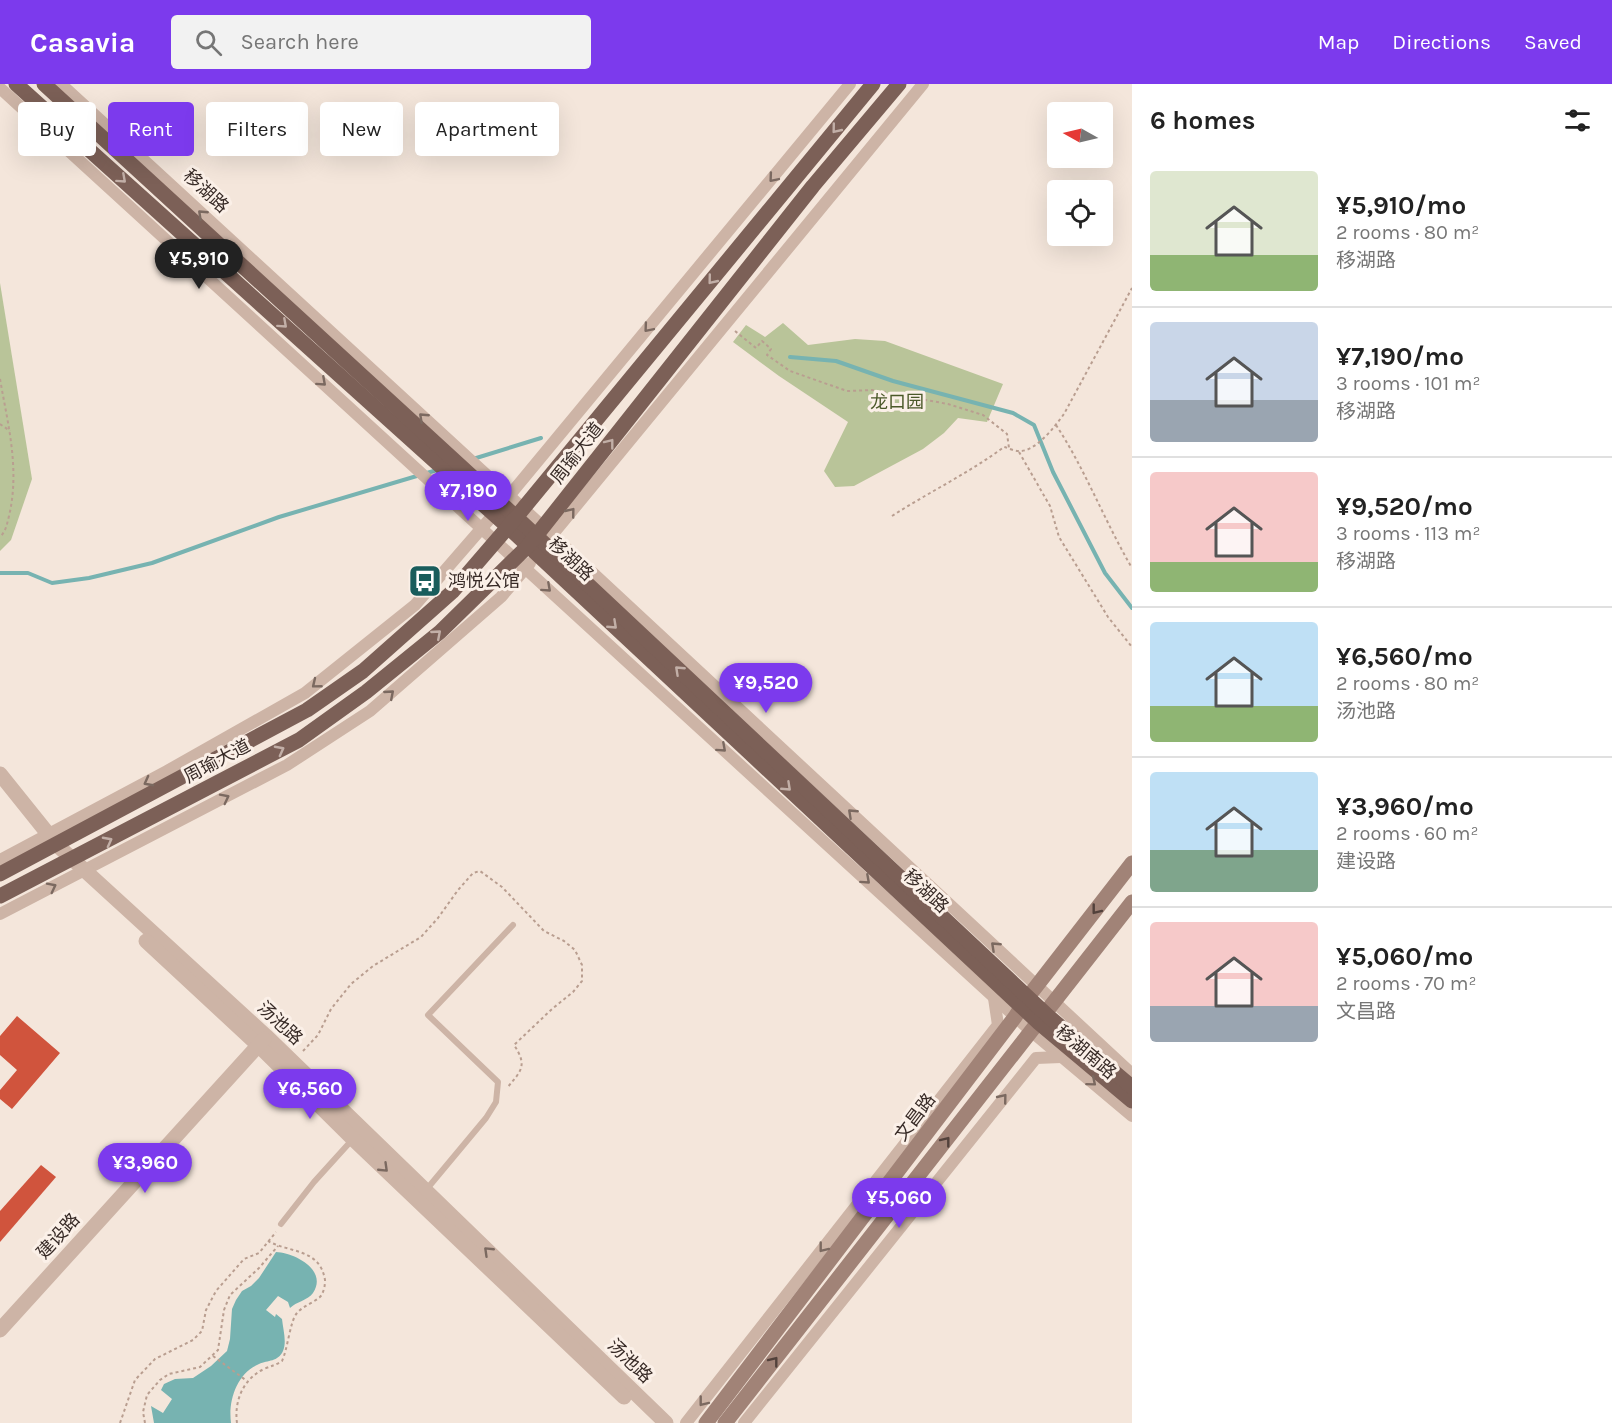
<!DOCTYPE html>
<meta charset="utf-8">
<style>
:root{--surface:#fff;--page:#f2f2f2;--text:#222;--muted:#767676;--line:#e0e0e0;--accent:#7c3aed}
body{margin:0;font-family:Karla,"Noto Sans SC",sans-serif;background:var(--page);color:var(--text);height:100vh;display:flex;flex-direction:column;font-size:22px;white-space:nowrap}
*{box-sizing:border-box;margin:0}
p{font-size:20px;color:var(--muted)}
.icon{flex:none;width:33px;height:33px;fill:none;stroke:currentColor;stroke-width:2;stroke-linecap:round;stroke-linejoin:round}
.map{position:relative;flex:1;overflow:hidden}
.panel{display:flex;flex-direction:column;background:var(--surface);width:480px}
.panel>*{flex:none}
.hud{position:absolute;left:18px;top:18px;width:570px;height:54px;display:flex;gap:12px}
.needle{width:39px;rotate:278deg}
.fabs{position:absolute;left:1047px;top:18px;display:grid;gap:12px}
.fabs a{display:grid;place-items:center;width:66px;height:66px;border-radius:6px;background:var(--surface);box-shadow:0 6px 24px #0002;font-size:30px}
.price{position:absolute;translate:-50% -51px;padding:0 14px;border-radius:21px;background:var(--accent);color:#fff;font-size:20px;line-height:39px;filter:drop-shadow(0 2px 3px #0008)}
.price::after{content:'';position:absolute;left:50%;top:36px;width:18px;height:14px;margin-left:-9px;background:inherit;clip-path:polygon(0 0,100% 0,50% 100%)}
.price.current{background:#222;color:#fff}
ul{padding:0;list-style:none}
li{display:flex;align-items:center;gap:18px;height:150px;padding:0 18px}
li+li{border-top:2px solid var(--line)}
li span{display:grid;place-items:center;flex:none;width:168px;height:120px;border-radius:6px;color:#555}
li>.icon{margin-inline-start:auto}
span .icon{width:72px;height:72px;fill:#fffc;stroke-width:1}
li b{font-size:26px}
h2{display:flex;justify-content:space-between;align-items:center;height:72px;padding:0 18px;font-size:26px}
.chip{padding:0 21px;border-radius:6px;background:var(--surface);box-shadow:0 6px 24px #0002;font-size:21px;line-height:54px}
.chip.current{background:var(--accent);color:#fff}
header{display:flex;align-items:center;gap:36px;box-sizing:border-box;height:84px;padding:0 30px;background:var(--accent);color:#fff}
header strong{font-size:28px}
nav{display:flex;gap:33px;margin-inline-start:auto;font-size:21px}
.search{width:420px;height:54px;background:var(--page);display:flex;align-items:center;gap:15px;box-sizing:border-box;padding:0 21px;border-radius:6px;color:var(--muted);font-size:22px}
main{display:flex;flex:1;min-height:0}
.map>svg:first-child{display:block}
.green{fill:#b9c499}
.water{fill:#77b3b1}
.lines{fill:none;stroke-linecap:round;stroke-linejoin:round}
.stream{stroke:#77b3b1;stroke-width:4}
.building{fill:#d0543d}
.path{stroke:#b99e90;stroke-width:2;stroke-dasharray:3 3;stroke-linecap:butt}
.service{stroke:#cdb4a6;stroke-width:6}
.minor{stroke:#cdb4a6;stroke-width:12}
.tertiary{stroke:#cdb4a6;stroke-width:15}
.secondary{stroke:#a18377;stroke-width:15}
.primary{stroke:#7c6057;stroke-width:15}
.oneway{stroke:#c2afa7}
.oneway2{stroke:#7b6960}
.oneway3{stroke:#52413b}
.labels{text-anchor:middle;dominant-baseline:central;stroke-width:6;stroke-linejoin:round;paint-order:stroke}
.street-label{font-size:18px;fill:#382b27;stroke:#fbf0e8}
.park-label{font-size:18px;fill:#4b5929;stroke:#fbf0e8}
.poi-label{font-size:18px;fill:#382b27;stroke:#fbf0e8;text-anchor:start}
</style>
<header>
<strong>Casavia</strong>
<div class="search"><svg class="icon" aria-label="search" viewBox="0 0 24 24"><circle cx="10" cy="10" r="6"/><path d="M15 15l6 6"/></svg>Search here</div>
<nav><a>Map</a><a>Directions</a><a>Saved</a></nav>
</header>
<main>
<div class="map">
<svg width="1132" height="1339" viewBox="0 0 1132 1339">
<rect width="100%" height="100%" fill="#f4e6db"/>
<g class="green">
<polygon points="0,199 32,395 11,456 0,467"/>
<polygon points="783,239 808,261 855,255 885,257 1003,300 987,338 958,334 944,349 923,365 854,402 835,403 824,387 848,338 779,292 733,258 746,241 765,253"/>
</g>
<path class="water" d="M276 1168C295 1169 328 1186 313 1209 308 1216 296 1218 290 1224L288 1218 278 1212 266 1226 275 1233 276 1230 282 1235C283 1245 287 1258 283 1267 278 1278 268 1276 259 1280 237 1289 228 1316 231 1339H154L151 1322 163 1329 172 1315 161 1306 164 1300 175 1295 193 1294 211 1282 227 1267 230 1255 232 1225 236 1216 242 1207 251 1202 259 1194Z"/>
<g class="lines">
<g class="stream">
<polyline points="790,273 836,277 893,297 1013,329 1034,341 1053,388 1105,489 1132,524"/>
<polyline points="473,375 541,354"/>
<polyline points="0,489 28,489 52,499 89,494 152,479 279,433 437,386"/>
</g>
</g>
<g class="building">
<polygon points="17,932 60,969 12,1025 0,1015 0,1006 17,986 0,971 0,952"/>
<polygon points="41,1081 56,1093 0,1158 0,1127"/>
</g>
<g class="lines">
<g class="path">
<polyline points="735,247 756,264 762,257 771,265 767,271 790,287 847,307 872,306 948,320 983,331 1007,350 1009,364"/>
<path d="M0 295C8 341 20 385 9 432 7 440 6 447 0 453"/>
<polyline points="0,340 10,347"/>
<path d="M1056 341C1085 385 1105 438 1132 484"/>
<polyline points="1019,368 1050,422 1059,453 1108,533 1132,563"/>
<path d="M892 432C929 408 969 389 1004 363 1008 364 1014 367 1019 367 1036 368 1055 342 1064 330L1132 204"/>
<path d="M303 967 318 951 331 925 351 900 373 882 421 853 438 834 458 806 473 789 480 787 502 803 544 847 564 857 575 866 582 881V897L573 908 552 925 514 961C528 982 521 987 507 1004"/>
<polyline points="213,1272 247,1297"/>
<polyline points="120,1339 135,1296 155,1275 193,1256 202,1247 206,1226 216,1207 244,1175 259,1169 276,1148"/>
<polyline points="145,1339 143,1328 147,1311 160,1296 169,1290 200,1283 218,1266 224,1226 230,1211 259,1184 278,1162"/>
<path d="M237 1339C234 1317 243 1295 264 1285 271 1282 276 1281 282 1277 288 1264 290 1237 297 1229 303 1222 313 1219 320 1213 324 1208 325 1202 325 1196 320 1164 289 1169 268 1157"/>
</g>
<g class="service">
<polyline points="426,1106 486,1034 496,1018 498,998 428,931 513,841"/>
<polyline points="281,1140 314,1098 352,1056"/>
</g>
<g class="minor">
<polyline points="61,0 552,451 1132,990"/>
<polyline points="0,4 1032,948 1132,1032"/>
<polyline points="548,456 923,0"/>
<polyline points="0,776 167,687 305,609 415,521 494,430 850,0"/>
<polyline points="0,830 287,681 370,627 501,513 530,479"/>
<polyline points="686,1339 998,941 994,914"/>
<polyline points="744,1339 1036,974 1061,973"/>
</g>
<g class="tertiary">
<polyline points="0,690 57,761 266,952 666,1339"/>
<polyline points="146,857 258,961 353,1055 624,1313"/>
<polyline points="0,1246 264,955"/>
</g>
<g class="secondary">
<polyline points="706,1339 1015,933 1028,913 1132,779"/>
<polyline points="725,1339 1132,818"/>
</g>
<g class="primary">
<polyline points="16,0 508,443 1039,939 1132,1017"/>
<polyline points="44,0 516,433 1048,932 1132,1003"/>
<polyline points="0,790 307,626 363,587 452,508 508,443 873,0"/>
<polyline points="0,812 299,656 366,608 440,548 528,462 813,102 899,0"/>
</g>
</g>
<defs><path id="oneway-chevron" d="M-2-3.5L2.5 0L-2 3.5" fill="none" stroke-width="1.6" stroke-linecap="round" stroke-linejoin="round" transform="scale(1.5)"/></defs>
<g class="oneway">
<use href="#oneway-chevron" transform="translate(836 45) rotate(129)"/>
<use href="#oneway-chevron" transform="translate(122 95) rotate(42)"/>
<use href="#oneway-chevron" transform="translate(712 196) rotate(129)"/>
<use href="#oneway-chevron" transform="translate(283 240) rotate(42)"/>
<use href="#oneway-chevron" transform="translate(610 359) rotate(-52)"/>
<use href="#oneway-chevron" transform="translate(613 541) rotate(43)"/>
<use href="#oneway-chevron" transform="translate(437 550) rotate(-41)"/>
<use href="#oneway-chevron" transform="translate(679 586) rotate(-137)"/>
<use href="#oneway-chevron" transform="translate(280 666) rotate(-28)"/>
<use href="#oneway-chevron" transform="translate(787 703) rotate(43)"/>
<use href="#oneway-chevron" transform="translate(108 757) rotate(-28)"/>
</g>
<g class="oneway2">
<use href="#oneway-chevron" transform="translate(773 94) rotate(130)"/>
<use href="#oneway-chevron" transform="translate(202 130) rotate(-137)"/>
<use href="#oneway-chevron" transform="translate(648 244) rotate(130)"/>
<use href="#oneway-chevron" transform="translate(322 298) rotate(42)"/>
<use href="#oneway-chevron" transform="translate(423 333) rotate(-137)"/>
<use href="#oneway-chevron" transform="translate(571 428) rotate(-51)"/>
<use href="#oneway-chevron" transform="translate(547 504) rotate(42)"/>
<use href="#oneway-chevron" transform="translate(316 600) rotate(141)"/>
<use href="#oneway-chevron" transform="translate(390 610) rotate(-41)"/>
<use href="#oneway-chevron" transform="translate(722 664) rotate(42)"/>
<use href="#oneway-chevron" transform="translate(148 698) rotate(152)"/>
<use href="#oneway-chevron" transform="translate(225 714) rotate(-27)"/>
<use href="#oneway-chevron" transform="translate(852 729) rotate(-137)"/>
<use href="#oneway-chevron" transform="translate(866 796) rotate(42)"/>
<use href="#oneway-chevron" transform="translate(52 803) rotate(-27)"/>
<use href="#oneway-chevron" transform="translate(995 862) rotate(-137)"/>
<use href="#oneway-chevron" transform="translate(1092 998) rotate(40)"/>
<use href="#oneway-chevron" transform="translate(1003 1014) rotate(-51)"/>
<use href="#oneway-chevron" transform="translate(384 1084) rotate(44)"/>
<use href="#oneway-chevron" transform="translate(823 1164) rotate(128)"/>
<use href="#oneway-chevron" transform="translate(488 1167) rotate(-136)"/>
<use href="#oneway-chevron" transform="translate(703 1318) rotate(128)"/>
</g>
<g class="oneway3">
<use href="#oneway-chevron" transform="translate(1096 826) rotate(128)"/>
<use href="#oneway-chevron" transform="translate(946 1057) rotate(-52)"/>
<use href="#oneway-chevron" transform="translate(774 1277) rotate(-52)"/>
</g>
<defs>
<g id="bus-square" transform="scale(1.725)"><rect x="-9" y="-9" width="18" height="18" rx="4" fill="#195d5c" stroke="#fbf0e8"/><path d="M-5-6H5V4H4V6H2V4H-2V6H-4V4H-5ZM-3.5-4V0h7V-4ZM-3.5 1.2v1.5H-2V1.2ZM2 1.2v1.5H3.5V1.2Z" fill="#fff"/></g>
</defs>
<g fill-rule="evenodd">
<use href="#bus-square" x="425" y="497"/>
</g>
<g class="labels">
<g class="street-label">
<text transform="translate(206 107) rotate(43)">移湖路</text>
<text transform="translate(577 369) rotate(-52)">周瑜大道</text>
<text transform="translate(571 475) rotate(43)">移湖路</text>
<text transform="translate(217 677) rotate(-28)">周瑜大道</text>
<text transform="translate(926 807) rotate(43)">移湖路</text>
<text transform="translate(280 939) rotate(43)">汤池路</text>
<text transform="translate(1086 968) rotate(40)">移湖南路</text>
<text transform="translate(915 1033) rotate(-53)">文昌路</text>
<text transform="translate(58 1152) rotate(-48)">建设路</text>
<text transform="translate(630 1277) rotate(44)">汤池路</text>
</g>
<g class="park-label">
<text x="897" y="318">龙口园</text>
</g>
<g class="poi-label">
<text x="448" y="497">鸿悦公馆</text>
</g>
</g>
</svg>
<div class="fabs">
<a><svg class="needle" viewBox="-14 -14 28 28"><path d="M0-13l5 13h-10z" fill="#e53935"/><path d="M0 13l5-13h-10z" fill="#767676"/></svg></a>
<a><svg class="icon" aria-label="locate" viewBox="0 0 24 24"><circle cx="12" cy="12" r="6"/><path d="M12 2v4M12 18v4M2 12h4M18 12h4"/></svg></a>
</div>
<b class="price current" style="left:199px;top:206px">¥5,910</b>
<b class="price" style="left:468px;top:438px">¥7,190</b>
<b class="price" style="left:766px;top:630px">¥9,520</b>
<b class="price" style="left:310px;top:1036px">¥6,560</b>
<b class="price" style="left:145px;top:1110px">¥3,960</b>
<b class="price" style="left:899px;top:1145px">¥5,060</b>
<div class="hud">
<a class="chip">Buy</a>
<a class="chip current">Rent</a>
<a class="chip">Filters</a>
<a class="chip">New</a>
<a class="chip">Apartment</a>
</div>
</div>
<section class="panel">
<h2>6 homes<svg class="icon" aria-label="filters" viewBox="0 0 24 24"><path d="M4 7h16M4 17h16"/><circle cx="9" cy="7" r="2"/><circle cx="15" cy="17" r="2"/></svg></h2>
<ul>
<li><span style="background:linear-gradient(#dfe7d0 70%,#8fb573 0)"><svg class="icon" aria-label="home" viewBox="0 0 24 24"><path d="M3 11l9-7 9 7M6 9v11h12V9"/></svg></span><div><b>¥5,910/mo</b><p>2 rooms · 80 m²</p><p>移湖路</p></div></li>
<li><span style="background:linear-gradient(#c9d6e8 65%,#9aa5b1 0)"><svg class="icon" aria-label="home" viewBox="0 0 24 24"><path d="M3 11l9-7 9 7M6 9v11h12V9"/></svg></span><div><b>¥7,190/mo</b><p>3 rooms · 101 m²</p><p>移湖路</p></div></li>
<li><span style="background:linear-gradient(#f6c9c9 75%,#8fb573 0)"><svg class="icon" aria-label="home" viewBox="0 0 24 24"><path d="M3 11l9-7 9 7M6 9v11h12V9"/></svg></span><div><b>¥9,520/mo</b><p>3 rooms · 113 m²</p><p>移湖路</p></div></li>
<li><span style="background:linear-gradient(#bfe0f5 70%,#8fb573 0)"><svg class="icon" aria-label="home" viewBox="0 0 24 24"><path d="M3 11l9-7 9 7M6 9v11h12V9"/></svg></span><div><b>¥6,560/mo</b><p>2 rooms · 80 m²</p><p>汤池路</p></div></li>
<li><span style="background:linear-gradient(#bfe0f5 65%,#7fa58c 0)"><svg class="icon" aria-label="home" viewBox="0 0 24 24"><path d="M3 11l9-7 9 7M6 9v11h12V9"/></svg></span><div><b>¥3,960/mo</b><p>2 rooms · 60 m²</p><p>建设路</p></div></li>
<li><span style="background:linear-gradient(#f6c9c9 70%,#9aa5b1 0)"><svg class="icon" aria-label="home" viewBox="0 0 24 24"><path d="M3 11l9-7 9 7M6 9v11h12V9"/></svg></span><div><b>¥5,060/mo</b><p>2 rooms · 70 m²</p><p>文昌路</p></div></li>
</ul>
</section>
</main>
